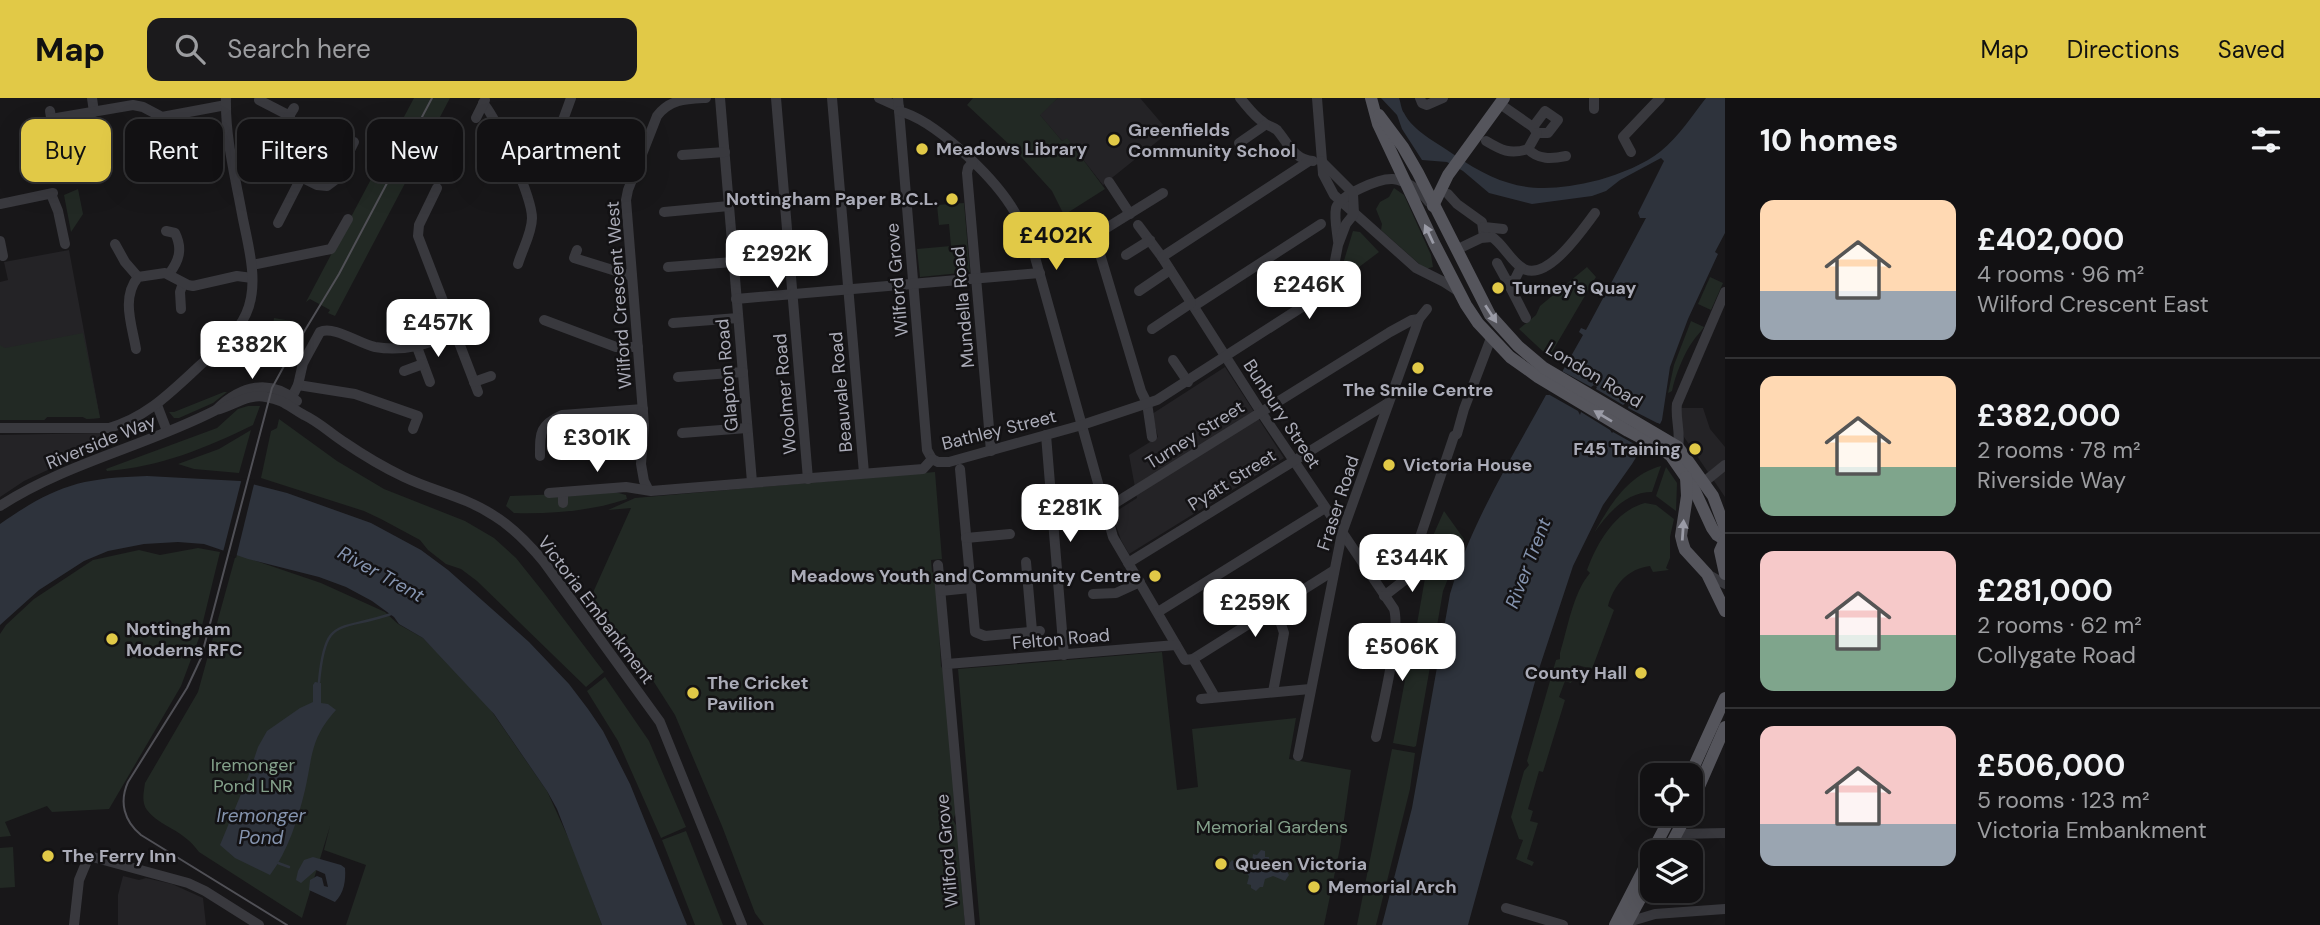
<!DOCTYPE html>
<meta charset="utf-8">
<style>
:root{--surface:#121113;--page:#1b1a1c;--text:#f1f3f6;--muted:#9c9da0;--line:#313133;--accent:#e1c947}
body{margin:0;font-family:"DM Sans",sans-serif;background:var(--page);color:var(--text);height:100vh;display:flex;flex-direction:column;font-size:26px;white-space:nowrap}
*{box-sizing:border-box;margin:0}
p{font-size:23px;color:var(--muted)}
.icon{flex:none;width:38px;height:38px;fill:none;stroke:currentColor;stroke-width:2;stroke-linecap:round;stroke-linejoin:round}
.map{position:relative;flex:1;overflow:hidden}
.side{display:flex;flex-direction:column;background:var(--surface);width:595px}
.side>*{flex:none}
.hud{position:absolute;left:21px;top:21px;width:665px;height:63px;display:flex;gap:14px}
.controls{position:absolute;left:1640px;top:665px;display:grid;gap:14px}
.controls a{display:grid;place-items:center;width:63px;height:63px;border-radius:14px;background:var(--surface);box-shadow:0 7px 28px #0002,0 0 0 2px var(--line);font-size:35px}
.price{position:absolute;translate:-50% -60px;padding:0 16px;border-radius:14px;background:#fff;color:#222;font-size:23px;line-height:46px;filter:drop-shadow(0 2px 4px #0008)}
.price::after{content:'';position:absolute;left:50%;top:42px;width:21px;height:16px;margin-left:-10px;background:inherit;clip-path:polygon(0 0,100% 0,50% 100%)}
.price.current{background:var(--accent);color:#111}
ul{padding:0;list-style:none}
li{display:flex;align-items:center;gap:21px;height:175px;padding:0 35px}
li+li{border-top:2px solid var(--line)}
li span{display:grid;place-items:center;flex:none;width:196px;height:140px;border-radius:14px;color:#555}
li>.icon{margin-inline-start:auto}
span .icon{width:84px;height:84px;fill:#fffc;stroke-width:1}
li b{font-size:30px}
h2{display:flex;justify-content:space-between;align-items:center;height:84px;padding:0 35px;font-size:30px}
.pill{padding:0 24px;border-radius:14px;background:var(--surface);box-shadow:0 7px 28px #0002,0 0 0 2px var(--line);font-size:24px;line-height:63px}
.pill.current{background:var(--accent);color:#111}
header{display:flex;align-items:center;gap:42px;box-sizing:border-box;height:98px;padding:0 35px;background:var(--accent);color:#111}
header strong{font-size:33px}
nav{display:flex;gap:38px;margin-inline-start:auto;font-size:24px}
.search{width:490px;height:63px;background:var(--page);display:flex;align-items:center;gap:18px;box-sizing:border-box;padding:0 24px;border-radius:14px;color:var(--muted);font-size:26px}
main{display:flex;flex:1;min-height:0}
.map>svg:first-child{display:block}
.built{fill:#242326}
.green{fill:#222924}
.water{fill:#2e333c}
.pier{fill:#181719}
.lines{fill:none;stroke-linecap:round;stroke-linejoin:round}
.stream{stroke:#2e333c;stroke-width:2.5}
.minor{stroke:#39393e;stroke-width:10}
.major{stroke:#55555c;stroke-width:12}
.tram{stroke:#505056;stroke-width:2}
.oneway{fill:#9a9ba6}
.poi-dot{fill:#e1c947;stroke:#131214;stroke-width:2.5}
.labels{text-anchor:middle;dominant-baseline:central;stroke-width:5;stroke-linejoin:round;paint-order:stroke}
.poi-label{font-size:18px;font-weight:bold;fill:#abacb8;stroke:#131214;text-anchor:start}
.street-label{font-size:18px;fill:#abacb8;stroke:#131214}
.park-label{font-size:18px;fill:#84a18b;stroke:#131214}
.water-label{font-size:19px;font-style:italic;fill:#8594af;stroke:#131214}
</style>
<header>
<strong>Map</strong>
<div class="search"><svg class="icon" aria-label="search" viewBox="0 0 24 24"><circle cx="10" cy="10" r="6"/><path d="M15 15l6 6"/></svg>Search here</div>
<nav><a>Map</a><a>Directions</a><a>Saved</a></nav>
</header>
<main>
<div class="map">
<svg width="1725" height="827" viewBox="0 0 1725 827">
<rect width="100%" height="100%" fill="#181719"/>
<g class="built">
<polygon points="1058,0 1140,0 1169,34 1103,87 1067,41 1062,43 1039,16"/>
<polygon points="69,152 100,320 87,321 83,319 47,319 44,322 0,322 0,184 8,182 4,164"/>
<polygon points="1225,269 1284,360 1129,456 1121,442 1112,416 1137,400 1129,357 1158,339 1152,316"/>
<polygon points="1680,310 1703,310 1710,331 1725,349 1725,399 1684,339 1680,328"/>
<polygon points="100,335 104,349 52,370 24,383 0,399 0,337"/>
<polygon points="123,778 139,782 146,780 172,786 203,800 206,827 118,827 118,797"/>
</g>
<g class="green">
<polygon points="414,0 450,0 335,218 328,215 330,212 310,201 306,204"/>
<polygon points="973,0 1058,0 1040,17 1062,43 1067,40 1105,91 1064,117 1052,93 1013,50 967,7"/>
<polygon points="1394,90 1404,97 1431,157 1433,169 1425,171 1381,132 1382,126 1376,111 1380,104 1389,99"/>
<polygon points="78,91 83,116 71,134 64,97"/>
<polygon points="964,105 970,174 920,179 917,151 951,148 949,126 939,127 937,107"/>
<polygon points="1353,133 1360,134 1379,154 1355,172 1342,169"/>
<polygon points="1587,169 1596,179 1549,259 1519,231 1536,217 1540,208"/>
<polygon points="1710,179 1723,185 1711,212 1698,206"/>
<polygon points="274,220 297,224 282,247 271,242"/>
<path d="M1691 223 1704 229C1701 234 1696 238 1693 243 1684 255 1675 278 1672 293L1668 295 1674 267Z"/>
<polygon points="83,235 100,320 87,321 83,319 47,319 44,322 0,322 0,247 5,250"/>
<polygon points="224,294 227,294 213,305 179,320 174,320 169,314 174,314"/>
<path d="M248 308H260L253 327C206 350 160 369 107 373L106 371 217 330 238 311Z"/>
<polygon points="279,321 337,363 384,391 465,423 494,440 516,460 544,495 604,574 586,589 477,483 461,471 446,466 428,452 420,442 381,421 364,413 261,380 271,333 277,330"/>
<polygon points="251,332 239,375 194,371 178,366 219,351"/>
<path d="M1661 368 1652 394C1626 394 1608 415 1594 435 1610 407 1628 377 1661 368Z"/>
<polygon points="1666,369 1677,385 1676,413 1656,398"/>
<polygon points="935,374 942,461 931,462 932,474 936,476 941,568 944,574 956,714 953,722 957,729 965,827 764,827 755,815 722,728 675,617 645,570 591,499 631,410 608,412 635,400"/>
<path d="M615 394 626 397 627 401C592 413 551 416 514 415L506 408 510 398Z"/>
<path d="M1645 405 1656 407 1674 421 1670 439V460L1666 470 1669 472 1653 474 1650 468C1627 471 1614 487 1608 508L1614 512 1592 571 1577 567 1571 585 1565 583 1559 599 1565 602 1543 674 1539 673 1528 711 1533 713 1530 723 1538 725 1527 761 1534 764 1532 768 1516 761 1523 742 1519 741 1511 719 1524 673 1529 667 1527 663 1556 562 1560 561V555C1568 529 1573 495 1590 475L1587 472C1597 445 1615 413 1645 405Z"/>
<polygon points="1444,413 1464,441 1443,493 1437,528 1434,529 1417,526 1432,440"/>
<polygon points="198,450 220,454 199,540 181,588 109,711 52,714 47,708 5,724 11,738 0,739 0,536 6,527 34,501 93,462 139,452 160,457"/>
<path d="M236 456 321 485 385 514 398 526 423 540 449 566 486 605 547 693 573 750 602 827H346L366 767 324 752 330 728 302 820 199 754C183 731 160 729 147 712 141 704 144 693 145 685L198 594Z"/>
<polygon points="1415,530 1436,535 1416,648 1414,649 1393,645"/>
<polygon points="1162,554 1177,692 1198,689 1192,631 1296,620 1289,661 1351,672 1340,750 1324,827 980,827 958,571"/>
<polygon points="605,579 649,643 686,729 661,740 618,643 587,593"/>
<polygon points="1392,651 1415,655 1410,691 1376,827 1357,827"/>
<polygon points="686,733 723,827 695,827 662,742"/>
<polygon points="13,749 15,789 0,790 0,750"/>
</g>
<g class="water">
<path d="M1381 0H1399C1401 5 1401 11 1404 15 1413 33 1436 44 1453 56 1505 92 1537 97 1599 82 1620 76 1645 66 1661 53 1679 38 1692 18 1706 0H1725V135L1715 154 1718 156 1688 221 1670 269 1662 322 1660 326 1657 325 1632 366 1603 407 1573 468 1536 580 1468 827H1382L1412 710 1450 496C1471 425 1511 361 1546 297H1549L1583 237 1579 234 1581 230 1586 232 1646 120H1640L1638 115 1664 63 1661 60 1620 82 1606 93 1592 98 1532 106 1489 95 1463 73 1447 64 1422 62 1402 31 1397 17Z"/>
<path d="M147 378 240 383 287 395 371 425 421 452 448 472 529 544 569 586 588 611 603 633 630 686 687 827H602L557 711 547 693 494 616 423 540 399 526 394 519 372 503 346 489 319 479 248 461 204 446 178 444 144 446 108 453 84 463 39 492 0 527V426C55 388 79 380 147 378Z"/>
<path d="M315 584 321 585V605L328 606 336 612C310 641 313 657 305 692 298 721 288 753 270 777L235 760 220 747 248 679 258 649 267 633 300 610 313 604V587Z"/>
<path d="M1261 752 1265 753V759H1269L1268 767C1280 773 1271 774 1286 772L1289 777 1285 783 1273 778 1265 781 1263 789H1260L1256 793 1251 790V787L1247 786 1249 778 1244 772H1231L1227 768 1232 762 1237 766 1244 768 1247 764H1252L1253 756 1257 757Z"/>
<path d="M313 759 341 767 345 770C346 783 344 795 335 804L309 792 310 782 317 778 322 780 324 788 328 789 325 776 316 772 301 785 296 782 298 773 304 762Z"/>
</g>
<g class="pier">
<polygon points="1560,272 1591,289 1594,287 1597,289 1596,291 1623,307 1626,305 1629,307 1628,310 1663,328 1659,329 1645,352 1613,334 1612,335 1610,332 1581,314 1580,317 1578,313 1548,296 1547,293"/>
<polygon points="242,380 255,382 236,460 223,454"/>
</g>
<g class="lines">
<g class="stream">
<path d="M319 584C325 517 338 534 391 516"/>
<polyline points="278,765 289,769"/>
</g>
<g class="minor">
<polyline points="92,0 94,14"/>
<polyline points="720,0 752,384"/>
<polyline points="776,0 808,381"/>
<polyline points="832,0 864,375"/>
<polyline points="879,0 899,9"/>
<polyline points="898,0 927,352 932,361"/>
<path d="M1240 0C1247 8 1254 18 1263 24 1267 28 1272 28 1277 32 1288 45 1294 62 1313 63"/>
<polyline points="1317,0 1323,76 1334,97 1416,170 1444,184 1458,193"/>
<polyline points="1420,0 1422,5 1427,7 1443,0"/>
<polyline points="1594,0 1594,11"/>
<polyline points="259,2 290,18"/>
<path d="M483 5C497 21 532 99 532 120 532 135 522 152 518 166"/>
<polyline points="1500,6 1533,29 1537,35 1548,35 1558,22 1545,13 1533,29"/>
<polyline points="50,13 57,57"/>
<path d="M899 13C935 22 991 77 1011 108 1020 122 1027 137 1033 152L1113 439 1185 562 1193 561 1333 473"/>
<polyline points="158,18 155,32 160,58"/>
<polyline points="476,20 485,2"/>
<polyline points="51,21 133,7 143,9 162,19 226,7"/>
<path d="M1486 43C1501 52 1510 57 1528 51L1537 35"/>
<polyline points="1239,45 1265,27"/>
<path d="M1528 51C1538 62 1552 61 1566 58"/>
<polyline points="1631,54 1623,39 1660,0"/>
<polyline points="682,57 725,54"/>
<polyline points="145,62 176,55"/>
<polyline points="267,62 271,47 294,10"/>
<polyline points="973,64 968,70 967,75 991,353"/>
<polyline points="233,65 267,62 317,87 327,88 335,82 354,44"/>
<polyline points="519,80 541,73 547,66 571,0"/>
<polyline points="1109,84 1130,116"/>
<polyline points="437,90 419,127 418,138 478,294"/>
<polyline points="51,96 58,113 65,146"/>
<polyline points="1448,96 1457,106 1482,124 1484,138"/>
<polyline points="0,106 53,95"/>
<polyline points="664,114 729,108"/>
<polyline points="278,125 301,80"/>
<path d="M1138 127 1162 159 1261 314 1394 511C1401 534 1382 611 1376 639"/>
<polyline points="1484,129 1503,131"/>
<path d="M166 133 175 135C183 151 179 163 169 176"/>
<polyline points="1094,136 1141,293 1147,305 1152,339"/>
<polyline points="0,143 3,158"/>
<path d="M1338 143C1337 133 1334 120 1336 110 1340 97 1379 80 1393 81 1408 83 1420 93 1429 104"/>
<polyline points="115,146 125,164 138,179"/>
<path d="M1458 151 1481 140 1492 139C1504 147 1511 164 1524 171 1548 183 1582 132 1595 115"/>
<polyline points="577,152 574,160 632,178"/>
<polyline points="1033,152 1100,134 1163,95"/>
<polyline points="1126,157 1150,142"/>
<polyline points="1162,159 1309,63"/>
<polyline points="1497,165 1508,185 1515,181 1521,169"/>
<polyline points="252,167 331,151 348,121"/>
<polyline points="668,169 733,164"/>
<polyline points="1508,185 1526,220"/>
<polyline points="1139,193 1170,172"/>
<polyline points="736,201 1040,175"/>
<polyline points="1194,208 1321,126"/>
<polyline points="181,211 180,194 183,185"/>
<polyline points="544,222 616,249 638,249"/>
<polyline points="673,225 738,220"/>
<polyline points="1152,231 1191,205"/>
<polyline points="417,249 430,284"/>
<path d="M136 251C132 227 121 200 138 179L165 175 188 187 193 188 237 178 252 180"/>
<polyline points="1173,262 1188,284"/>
<polyline points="404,273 423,266"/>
<polyline points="678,279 743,274"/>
<polyline points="474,284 491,278"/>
<polyline points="298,287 355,296 418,318 413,331"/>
<path d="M289 305 298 287 303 265 320 234C333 227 360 246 375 249 404 254 429 246 454 235"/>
<polyline points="157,307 167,333"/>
<path d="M217 311C241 288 269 280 297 303"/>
<path d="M0 330H109C145 320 169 296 196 271 214 254 235 240 246 216 260 185 248 148 242 116 235 78 225 39 226 0"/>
<polyline points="682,335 747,330"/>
<polyline points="1046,337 1064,557"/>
<path d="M1678 349C1681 335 1675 320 1677 306L1725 194"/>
<path d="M540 358C540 336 539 327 562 317L643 311"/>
<polyline points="932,361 938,364 949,364 1082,327 1157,302 1305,207 1317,196 1333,173 1338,147 1346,126 1354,116 1353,95 1321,63"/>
<polyline points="960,371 975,534 985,538 1040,533"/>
<polyline points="1704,384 1725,367"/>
<path d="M648 391 644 383 641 366 644 327 626 102 628 92 657 18C670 1 686 1 706 0"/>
<polyline points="563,394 563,405"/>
<polyline points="549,395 626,389 651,393 923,371 932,361"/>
<path d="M0 408C66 365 146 348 216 312 233 308 248 295 266 299 285 302 289 309 304 317 319 324 330 335 344 344 363 357 383 369 404 379 433 393 466 399 493 417 513 429 529 446 544 464L660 624 742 827"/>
<polyline points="1052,414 1092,413 1112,407 1390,234 1412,222 1419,221"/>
<polyline points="966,440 1010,436"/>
<polyline points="1026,464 1032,533"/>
<polyline points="1128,465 1388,305"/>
<polyline points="938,467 970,827"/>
<polyline points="1707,476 1725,486"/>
<polyline points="941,493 970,490"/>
<polyline points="1093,496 1116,495 1140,484"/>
<polyline points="1384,498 1406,481 1454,338 1457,336 1464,311 1491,240"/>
<polyline points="1158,514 1325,410"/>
<polyline points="1193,561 1215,599"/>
<polyline points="947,566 1176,547"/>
<polyline points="1273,594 1284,535 1280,523 1274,511"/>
<polyline points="1201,601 1310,591"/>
<polyline points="1298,658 1342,435 1419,221 1427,211"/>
<polyline points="1677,736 1725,735"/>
<polyline points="1506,810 1563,827"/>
<polyline points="1628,824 1655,816 1725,811"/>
<polyline points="74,827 79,782 89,758 188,785 205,793 259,827"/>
</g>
<g class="major">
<polyline points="1371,0 1378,26 1434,145 1466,207 1478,225 1510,259 1538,279 1628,333 1662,351 1671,358 1694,391 1712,430 1717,437 1725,442"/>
<polyline points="1379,17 1403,49 1418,75 1490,217 1518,248 1544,270 1678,349 1713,398 1725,430"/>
<polyline points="1433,108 1448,77 1504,0"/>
<polyline points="1686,379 1687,398 1681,438 1683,446 1685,452 1707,476 1725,513"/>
<polyline points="1725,442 1720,453 1725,476"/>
<polyline points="1690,677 1725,600"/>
<polyline points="1690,709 1725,629"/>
<polyline points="1652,754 1672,716"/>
<polyline points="1667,754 1687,716"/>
<polyline points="1615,827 1652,755"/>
<polyline points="1626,827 1652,779"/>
</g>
<path class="tram" d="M287 827 141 737C124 723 119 704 128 684L187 590 201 560 272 290 290 257 339 176 432 0"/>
</g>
<defs><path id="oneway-solid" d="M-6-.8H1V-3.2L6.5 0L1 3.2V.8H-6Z" transform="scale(1.75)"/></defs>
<g class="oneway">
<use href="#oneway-solid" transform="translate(1429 136) rotate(-115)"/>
<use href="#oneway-solid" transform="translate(1491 216) rotate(57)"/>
<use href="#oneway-solid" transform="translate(1603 318) rotate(-149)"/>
<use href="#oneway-solid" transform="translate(1683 432) rotate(-86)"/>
</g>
<g class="poi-dot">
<circle cx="1114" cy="42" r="7"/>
<circle cx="922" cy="51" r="7"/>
<circle cx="952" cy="101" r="7"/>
<circle cx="1498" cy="190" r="7"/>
<circle cx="1418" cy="270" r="7"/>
<circle cx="1695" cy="351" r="7"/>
<circle cx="1389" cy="367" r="7"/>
<circle cx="1155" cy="478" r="7"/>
<circle cx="112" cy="541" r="7"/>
<circle cx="1641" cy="575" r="7"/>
<circle cx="693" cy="595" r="7"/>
<circle cx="48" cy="758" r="7"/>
<circle cx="1221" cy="766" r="7"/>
<circle cx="1314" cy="789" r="7"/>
</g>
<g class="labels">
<g class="poi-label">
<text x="1128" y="32">Greenfields<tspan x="1128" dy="21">Community School</tspan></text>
<text x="936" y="51">Meadows Library</text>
<text x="938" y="101" text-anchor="end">Nottingham Paper B.C.L.</text>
<text x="1512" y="190">Turney's Quay</text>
<text x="1418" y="292" text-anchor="middle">The Smile Centre</text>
<text x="1681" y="351" text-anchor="end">F45 Training</text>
<text x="1403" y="367">Victoria House</text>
<text x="1141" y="478" text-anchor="end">Meadows Youth and Community Centre</text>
<text x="126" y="531">Nottingham<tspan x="126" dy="21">Moderns RFC</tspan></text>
<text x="1627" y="575" text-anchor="end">County Hall</text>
<text x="707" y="585">The Cricket<tspan x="707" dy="21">Pavilion</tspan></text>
<text x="62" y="758">The Ferry Inn</text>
<text x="1235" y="766">Queen Victoria</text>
<text x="1328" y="789">Memorial Arch</text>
</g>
<g class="street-label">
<text transform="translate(897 182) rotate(-95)">Wilford Grove</text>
<text transform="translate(619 197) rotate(-94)">Wilford Crescent West</text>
<text transform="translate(963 209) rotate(-95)">Mundella Road</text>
<text transform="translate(727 277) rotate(-95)">Glapton Road</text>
<text transform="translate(1594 277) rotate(31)">London Road</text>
<text transform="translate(841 294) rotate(-95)">Beauvale Road</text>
<text transform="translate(785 296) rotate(-95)">Woolmer Road</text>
<text transform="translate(1282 316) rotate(57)">Bunbury Street</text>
<text transform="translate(999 332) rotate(-14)">Bathley Street</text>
<text transform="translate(1195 337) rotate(-32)">Turney Street</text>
<text transform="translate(101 344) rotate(-22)">Riverside Way</text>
<text transform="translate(1232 382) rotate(-32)">Pyatt Street</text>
<text transform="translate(1338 405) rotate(-72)">Fraser Road</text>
<text transform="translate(596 512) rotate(53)">Victoria Embankment</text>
<text transform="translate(1061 541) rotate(-5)">Felton Road</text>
<text transform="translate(947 753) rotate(-95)">Wilford Grove</text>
</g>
<g class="park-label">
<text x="253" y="667">Iremonger<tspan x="253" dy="21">Pond LNR</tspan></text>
<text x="1272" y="729">Memorial Gardens</text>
</g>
<g class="water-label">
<text transform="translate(1528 465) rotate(-69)">River Trent</text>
<text transform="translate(381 476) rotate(29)">River Trent</text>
<text x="261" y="717">Iremonger<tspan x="261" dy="22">Pond</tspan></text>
</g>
</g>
</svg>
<div class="controls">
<a><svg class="icon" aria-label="locate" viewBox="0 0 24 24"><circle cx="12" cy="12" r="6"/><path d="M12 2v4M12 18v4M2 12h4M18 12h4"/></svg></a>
<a><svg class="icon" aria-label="layers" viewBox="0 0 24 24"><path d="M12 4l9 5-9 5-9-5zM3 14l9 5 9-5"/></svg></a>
</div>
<b class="price current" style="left:1056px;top:174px">£402K</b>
<b class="price" style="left:777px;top:192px">£292K</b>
<b class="price" style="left:1309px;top:223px">£246K</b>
<b class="price" style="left:438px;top:261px">£457K</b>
<b class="price" style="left:252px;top:283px">£382K</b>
<b class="price" style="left:597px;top:376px">£301K</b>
<b class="price" style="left:1070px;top:446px">£281K</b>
<b class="price" style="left:1412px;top:496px">£344K</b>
<b class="price" style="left:1255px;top:541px">£259K</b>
<b class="price" style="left:1402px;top:585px">£506K</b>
<div class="hud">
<a class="pill current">Buy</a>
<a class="pill">Rent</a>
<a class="pill">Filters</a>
<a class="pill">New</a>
<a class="pill">Apartment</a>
</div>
</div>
<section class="side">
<h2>10 homes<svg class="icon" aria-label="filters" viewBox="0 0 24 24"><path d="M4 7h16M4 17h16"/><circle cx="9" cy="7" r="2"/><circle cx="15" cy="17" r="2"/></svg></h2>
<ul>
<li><span style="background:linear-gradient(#ffd9b3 65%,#9aa5b1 0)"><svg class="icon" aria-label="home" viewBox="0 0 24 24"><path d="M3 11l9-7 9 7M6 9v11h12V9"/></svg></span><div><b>£402,000</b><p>4 rooms · 96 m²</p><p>Wilford Crescent East</p></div></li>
<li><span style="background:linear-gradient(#ffd9b3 65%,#7fa58c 0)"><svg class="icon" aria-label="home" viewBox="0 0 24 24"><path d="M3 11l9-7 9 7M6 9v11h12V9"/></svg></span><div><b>£382,000</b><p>2 rooms · 78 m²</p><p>Riverside Way</p></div></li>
<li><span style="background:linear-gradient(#f6c9c9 60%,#7fa58c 0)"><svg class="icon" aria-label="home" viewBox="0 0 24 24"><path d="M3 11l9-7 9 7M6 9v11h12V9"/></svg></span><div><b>£281,000</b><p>2 rooms · 62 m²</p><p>Collygate Road</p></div></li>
<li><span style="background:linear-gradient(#f6c9c9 70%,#9aa5b1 0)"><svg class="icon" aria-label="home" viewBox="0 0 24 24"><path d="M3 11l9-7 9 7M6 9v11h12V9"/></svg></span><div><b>£506,000</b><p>5 rooms · 123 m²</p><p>Victoria Embankment</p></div></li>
</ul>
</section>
</main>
